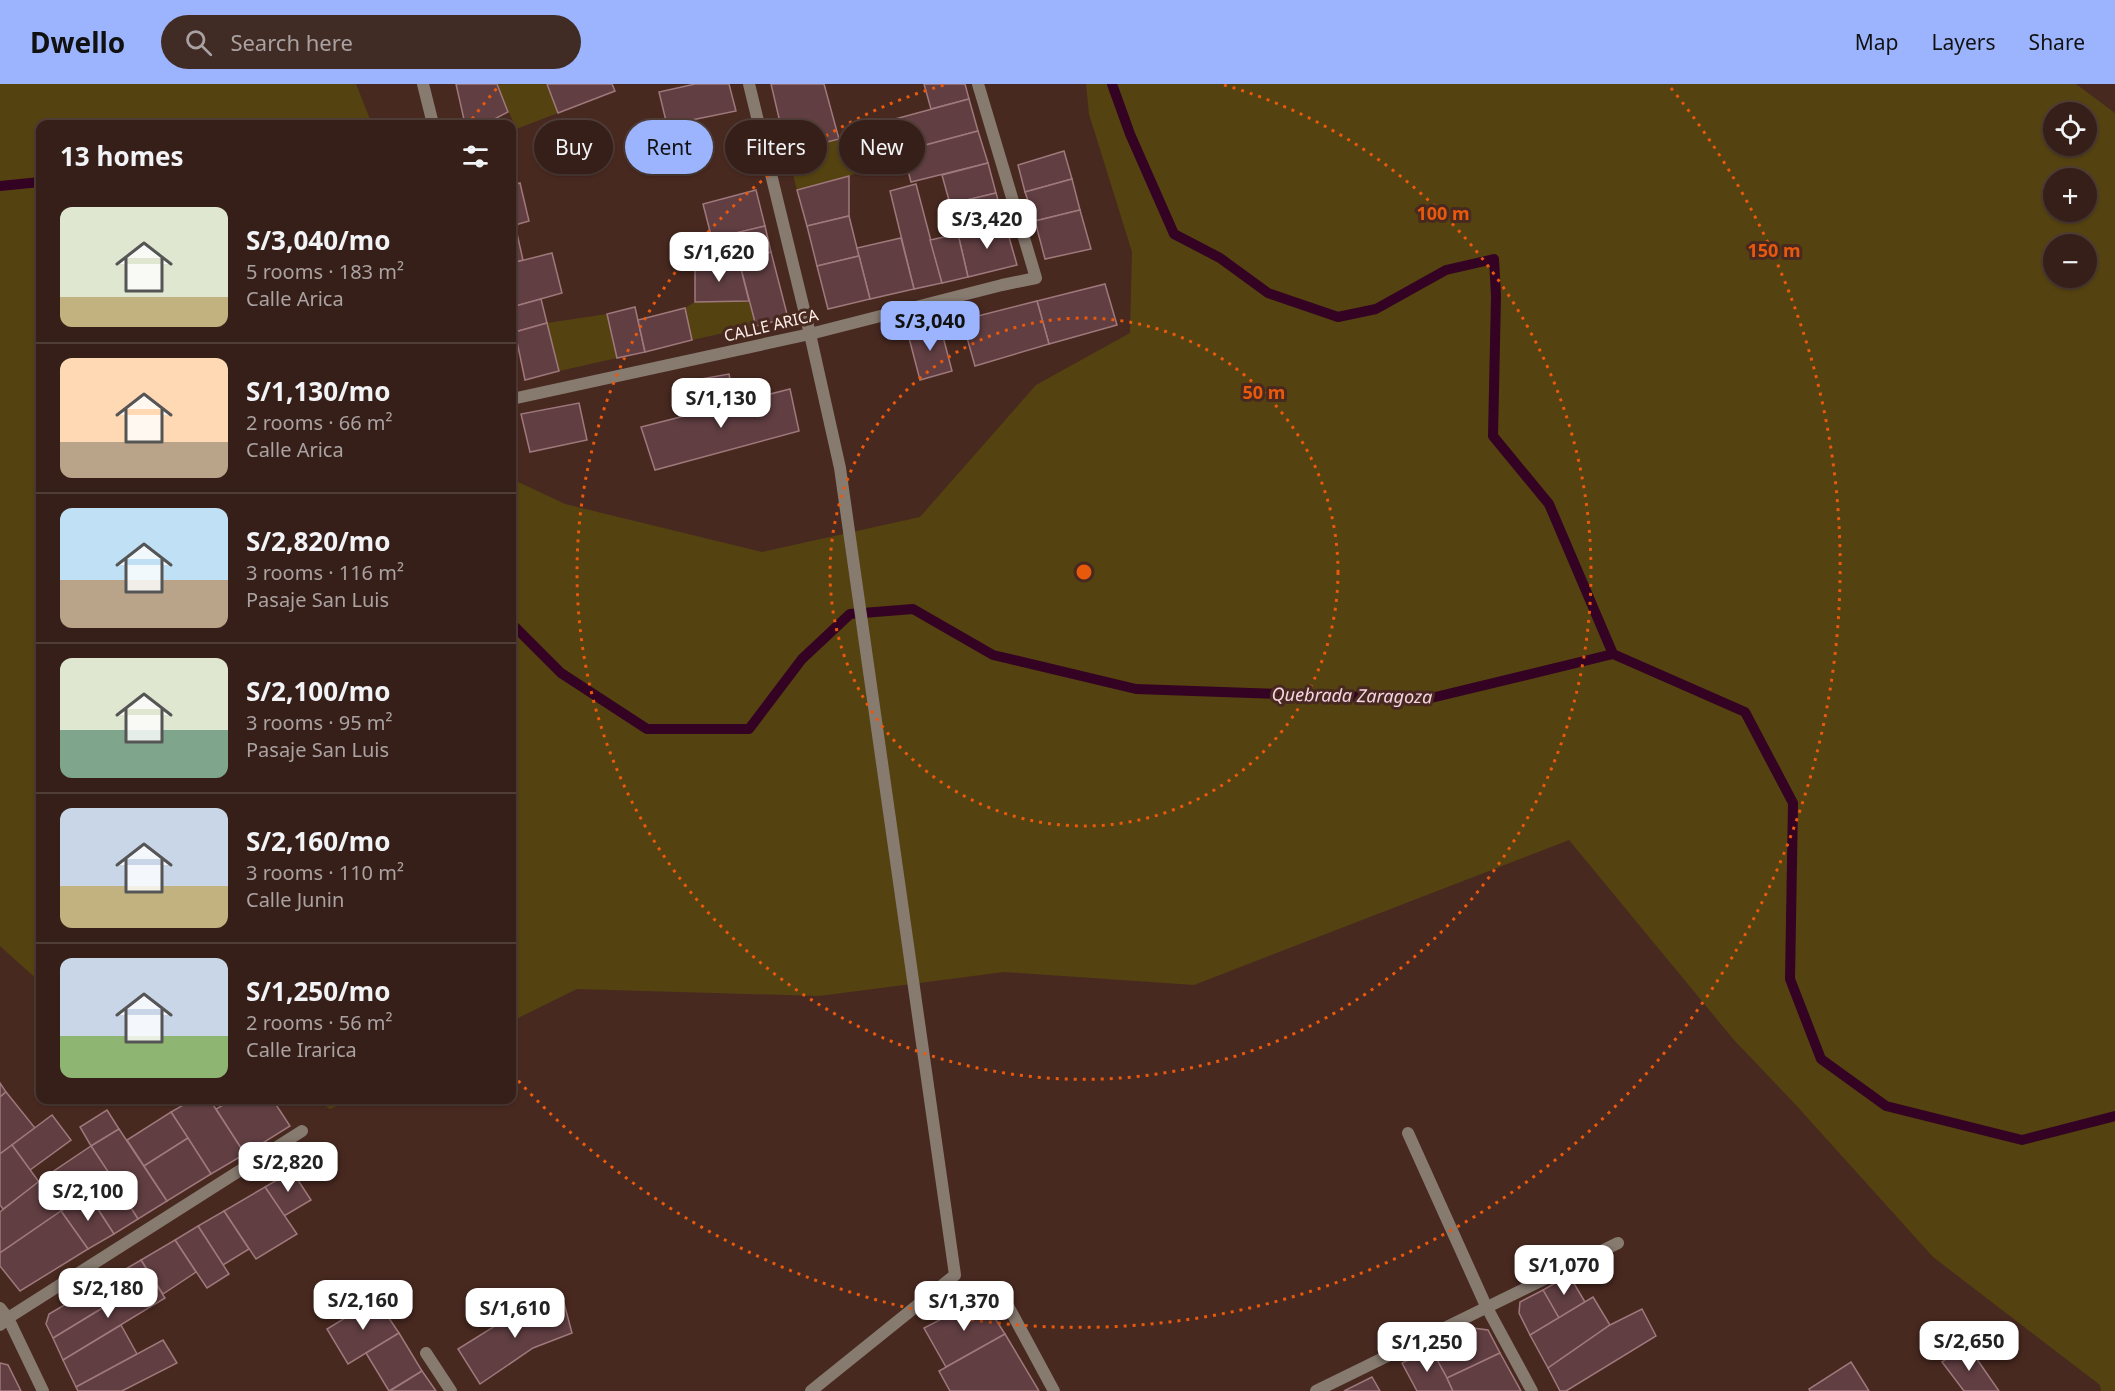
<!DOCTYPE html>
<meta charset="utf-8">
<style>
:root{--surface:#361f18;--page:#412c25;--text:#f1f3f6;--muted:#aaa2a2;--line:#503d37;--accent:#9cb4fd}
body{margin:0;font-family:"Noto Sans",sans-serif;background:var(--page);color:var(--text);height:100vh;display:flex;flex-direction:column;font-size:22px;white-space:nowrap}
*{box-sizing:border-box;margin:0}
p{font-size:20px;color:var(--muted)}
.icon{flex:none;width:33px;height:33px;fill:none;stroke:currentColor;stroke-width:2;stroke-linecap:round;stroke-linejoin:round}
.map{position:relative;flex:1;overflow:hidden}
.panel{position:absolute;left:36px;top:36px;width:480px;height:984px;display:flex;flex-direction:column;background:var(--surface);border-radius:12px;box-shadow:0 2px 4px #0004,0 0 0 2px var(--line)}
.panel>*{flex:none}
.guide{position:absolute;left:534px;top:36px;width:570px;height:54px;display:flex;gap:12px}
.tools{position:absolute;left:2043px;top:18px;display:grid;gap:12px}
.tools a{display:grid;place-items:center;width:54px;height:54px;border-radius:50%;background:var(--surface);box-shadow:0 2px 4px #0004,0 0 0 2px var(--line);font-size:30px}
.price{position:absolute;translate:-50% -51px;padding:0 14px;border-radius:12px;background:#fff;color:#222;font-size:20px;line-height:39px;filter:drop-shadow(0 2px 3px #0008)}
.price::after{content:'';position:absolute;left:50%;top:36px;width:18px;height:14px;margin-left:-9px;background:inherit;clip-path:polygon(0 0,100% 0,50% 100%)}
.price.current{background:var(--accent);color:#111}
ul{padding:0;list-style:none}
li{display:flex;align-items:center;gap:18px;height:150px;padding:0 24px}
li+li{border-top:2px solid var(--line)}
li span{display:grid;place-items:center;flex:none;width:168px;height:120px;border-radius:12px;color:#555}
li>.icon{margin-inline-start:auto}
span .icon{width:72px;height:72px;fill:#fffc;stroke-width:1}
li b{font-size:26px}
h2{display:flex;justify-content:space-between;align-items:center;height:72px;padding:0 24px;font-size:26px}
.tag{padding:0 21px;border-radius:27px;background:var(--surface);box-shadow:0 2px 4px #0004,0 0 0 2px var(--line);font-size:21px;line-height:54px}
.tag.current{background:var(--accent);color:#111}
header{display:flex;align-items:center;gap:36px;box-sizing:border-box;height:84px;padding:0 30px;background:var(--accent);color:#111}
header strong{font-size:28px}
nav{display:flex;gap:33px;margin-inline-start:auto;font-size:21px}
.search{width:420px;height:54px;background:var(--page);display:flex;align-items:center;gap:15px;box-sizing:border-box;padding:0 21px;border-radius:33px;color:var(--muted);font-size:22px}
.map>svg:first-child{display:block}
.green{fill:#544210;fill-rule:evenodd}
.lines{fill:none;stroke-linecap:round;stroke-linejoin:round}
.stream{stroke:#340223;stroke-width:10}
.building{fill:#603e42;stroke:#9f787c;stroke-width:1.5}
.minor{stroke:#877b70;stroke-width:12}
.tertiary{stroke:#877b70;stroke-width:12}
.ring{fill:none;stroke:#e8590c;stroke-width:3;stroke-dasharray:3 6}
.labels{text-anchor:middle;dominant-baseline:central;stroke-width:6;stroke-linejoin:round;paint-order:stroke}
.street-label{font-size:16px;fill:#fdece7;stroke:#482920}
.water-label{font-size:18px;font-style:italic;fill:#f7d3e5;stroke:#482920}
.centre{fill:#e8590c;stroke:#482920;stroke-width:3}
.ring-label{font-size:18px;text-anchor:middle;font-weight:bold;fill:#e8590c;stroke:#482920;stroke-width:6;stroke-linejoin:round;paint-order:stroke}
</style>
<header>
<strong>Dwello</strong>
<div class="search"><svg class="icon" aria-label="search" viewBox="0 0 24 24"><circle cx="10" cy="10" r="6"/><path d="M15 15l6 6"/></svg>Search here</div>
<nav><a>Map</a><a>Layers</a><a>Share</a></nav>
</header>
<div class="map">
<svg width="2115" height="1307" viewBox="0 0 2115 1307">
<rect width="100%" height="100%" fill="#482920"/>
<g class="green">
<polygon points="0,0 356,0 372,40 40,40 40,898 0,862"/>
<polygon points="497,0 547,0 558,29 516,45"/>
<path d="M1086 0H2076L2115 29V1307H2101L2100 1301 1933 1173 1795 1020 1734 956 1569 756 1194 901 1004 888 819 912 577 905 512 937V395L565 420 762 468 920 433 1036 301 1130 249 1132 168 1089 30ZM2054 28H2086V62H2054ZM2054 94H2086V128H2054ZM2054 160H2086V194H2054Z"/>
<polygon points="858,50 869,86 797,106 787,68"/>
<polygon points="749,217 756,242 692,256 685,224 695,218"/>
<polygon points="607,230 617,274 559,287 547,239"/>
<polygon points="318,1016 350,1016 330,1025"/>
</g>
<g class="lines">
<g class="stream">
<polyline points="1112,0 1130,50 1174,150 1220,174 1268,209 1338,233 1376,225 1446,186 1494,175 1496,212 1493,352 1549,420 1613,570"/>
<polyline points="0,102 40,98"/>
<polyline points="512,540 561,589 647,645 749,645 802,575 850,530 913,525 993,571 1136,605 1427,615 1613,570 1745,628 1793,719 1790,895 1821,975 1886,1022 2022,1056 2115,1032"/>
</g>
</g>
<g class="building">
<polygon points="456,0 497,0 508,28 487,39 465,40"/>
<polygon points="547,0 612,0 615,7 558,29"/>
<polygon points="695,0 729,0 736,27 667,41 659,8"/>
<polygon points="771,0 824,0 839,55 787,68"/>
<polygon points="924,0 965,0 969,15 931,25"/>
<polygon points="969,15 978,47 903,67 895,35"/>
<polygon points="978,47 988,79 911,98 903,67"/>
<polygon points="1064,67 1072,95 1025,108 1018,81"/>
<polygon points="988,79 996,109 950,120 942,91"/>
<polygon points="849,92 849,132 807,142 797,106"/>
<polygon points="1072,95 1080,126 1035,137 1025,108"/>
<polygon points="520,99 529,137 512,142 512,101"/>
<polygon points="916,100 942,199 914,205 890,107"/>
<polygon points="756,106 765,142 712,155 703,120"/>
<polygon points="996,109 1005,139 958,150 950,120"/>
<polygon points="1080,126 1091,165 1045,175 1035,137"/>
<polygon points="849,132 859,172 817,182 807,142"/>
<polygon points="1005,139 1017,181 968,193 958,150"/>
<polygon points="515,141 523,176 512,179 512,142"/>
<polygon points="765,142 771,168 739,177 731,150"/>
<polygon points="958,150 968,193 942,199 930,156"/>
<polygon points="901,154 914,205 870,215 857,164"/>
<polygon points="771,168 788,234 756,242 739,177"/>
<polygon points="552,169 562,209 512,223 512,179"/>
<polygon points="859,172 870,215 828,225 817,182"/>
<polygon points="695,179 740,181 749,217 695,218"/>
<polygon points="1105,200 1117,241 1049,260 1037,217"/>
<polygon points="541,215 547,239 515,248 512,235 512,223"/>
<polygon points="1037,217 1049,260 975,282 962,236"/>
<polygon points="635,223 645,268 617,274 607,230"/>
<polygon points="685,224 692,256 645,268 638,236"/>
<polygon points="547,239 559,287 525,296 515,248"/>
<polygon points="940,241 952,287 920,296 908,250"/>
<polygon points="729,290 735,320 696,329 689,297"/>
<polygon points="790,305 799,347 655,386 641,343"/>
<polygon points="579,319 587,356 530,368 521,330"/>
<polygon points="0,999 6,1008 0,1013"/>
<polygon points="6,1008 35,1044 0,1070 0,1013"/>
<polygon points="192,1016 210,1016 245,1070 211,1090 171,1028"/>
<polygon points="232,1016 273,1016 290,1042 245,1070 216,1025"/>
<polygon points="107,1026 119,1045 91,1062 80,1043"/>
<polygon points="171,1028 188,1054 144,1082 127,1056"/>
<polygon points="52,1031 71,1056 30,1086 12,1061"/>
<polygon points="119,1045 167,1117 138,1135 91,1062"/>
<polygon points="188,1054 211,1090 167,1117 144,1082"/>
<polygon points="12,1061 39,1098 3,1125 0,1121 0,1070"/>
<polygon points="91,1062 113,1095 64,1125 42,1095"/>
<polygon points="292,1087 311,1116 284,1132 265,1103"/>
<polygon points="42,1095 64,1125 0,1169 0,1128"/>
<polygon points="113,1095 138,1135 114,1150 88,1110"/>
<polygon points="265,1103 297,1150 256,1175 224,1127"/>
<polygon points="88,1110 114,1150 88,1165 61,1127"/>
<polygon points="61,1127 88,1165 20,1207 0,1182 0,1169"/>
<polygon points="224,1127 249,1165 223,1181 198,1142"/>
<polygon points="198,1142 229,1190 207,1204 175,1156"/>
<polygon points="175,1156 196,1188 163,1210 141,1176"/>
<polygon points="141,1176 152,1194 112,1218 100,1200"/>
<polygon points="1569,1191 1585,1218 1559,1234 1543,1206"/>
<polygon points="152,1194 165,1214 63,1276 53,1254"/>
<polygon points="100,1200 112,1218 53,1254 46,1240 49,1230"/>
<polygon points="1543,1206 1559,1234 1530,1251 1519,1229 1520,1218"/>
<polygon points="1593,1213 1610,1241 1548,1284 1530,1251"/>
<polygon points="982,1214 1005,1250 946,1283 924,1244"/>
<polygon points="376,1215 399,1249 348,1280 327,1245"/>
<polygon points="564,1219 572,1249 533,1264 480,1300 458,1265 516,1229"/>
<polygon points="1642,1225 1656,1252 1566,1307 1560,1307 1548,1284 1610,1241"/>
<polygon points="121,1241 137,1270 76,1303 63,1276"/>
<polygon points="1473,1244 1488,1246 1500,1269 1447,1294 1431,1265"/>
<polygon points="399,1249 422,1287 389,1307 366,1269"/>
<polygon points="1005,1250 1039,1307 950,1307 939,1287"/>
<polygon points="163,1256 177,1279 122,1307 78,1307 76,1303"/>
<polygon points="1967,1261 1999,1307 1964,1307 1942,1278"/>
<polygon points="1431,1265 1447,1294 1453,1307 1417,1307 1402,1279"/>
<polygon points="1500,1269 1521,1307 1453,1307 1447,1294"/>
<polygon points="1851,1278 1869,1307 1810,1307 1809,1305"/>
<polygon points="0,1279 8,1281 21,1307 0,1307"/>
<polygon points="422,1287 436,1307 390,1307"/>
<polygon points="1372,1293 1380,1307 1344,1307"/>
</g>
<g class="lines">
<g class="minor">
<polyline points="423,0 433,40"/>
<polyline points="512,315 810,250 1002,201 1036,194 978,0"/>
<polyline points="1408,1049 1486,1222 1532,1307"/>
<polyline points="1001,1209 1054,1307"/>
<polyline points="0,1224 8,1234 43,1307"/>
<polyline points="0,1241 8,1234 302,1047"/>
<polyline points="426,1269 451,1307"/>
<polyline points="1316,1307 1618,1159"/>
</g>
<polyline class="tertiary" points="749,0 810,250 840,384 955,1191 811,1307"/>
</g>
<g class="ring">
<circle cx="1084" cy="488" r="254"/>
<path d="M1224 1A507 507 0 1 1 944 1"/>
<path d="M472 35A761 761 0 0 1 497 4M1671 4A761 761 0 0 1 514 992"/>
</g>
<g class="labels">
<g class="street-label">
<text transform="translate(771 241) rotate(-13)">CALLE ARICA</text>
</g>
<g class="water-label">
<text transform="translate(1352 611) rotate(1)">Quebrada Zaragoza</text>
</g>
</g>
<circle cx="1084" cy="488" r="9" class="centre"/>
<g class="ring-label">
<text x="1443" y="136">100 m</text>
<text x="1774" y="173">150 m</text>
<text x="1264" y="315">50 m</text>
</g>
</svg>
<div class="tools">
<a><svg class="icon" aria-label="locate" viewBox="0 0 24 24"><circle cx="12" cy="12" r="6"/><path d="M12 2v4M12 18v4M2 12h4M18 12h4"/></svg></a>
<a>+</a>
<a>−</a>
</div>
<b class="price" style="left:987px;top:166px">S/3,420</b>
<b class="price" style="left:719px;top:199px">S/1,620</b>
<b class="price current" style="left:930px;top:268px">S/3,040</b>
<b class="price" style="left:721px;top:345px">S/1,130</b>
<b class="price" style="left:288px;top:1109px">S/2,820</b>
<b class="price" style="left:88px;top:1138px">S/2,100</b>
<b class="price" style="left:1564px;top:1212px">S/1,070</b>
<b class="price" style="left:108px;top:1235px">S/2,180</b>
<b class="price" style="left:363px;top:1247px">S/2,160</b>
<b class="price" style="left:964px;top:1248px">S/1,370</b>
<b class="price" style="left:515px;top:1255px">S/1,610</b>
<b class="price" style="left:1969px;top:1288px">S/2,650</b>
<b class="price" style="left:1427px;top:1289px">S/1,250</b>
<div class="guide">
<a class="tag">Buy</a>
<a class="tag current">Rent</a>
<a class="tag">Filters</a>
<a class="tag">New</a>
</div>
<section class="panel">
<h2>13 homes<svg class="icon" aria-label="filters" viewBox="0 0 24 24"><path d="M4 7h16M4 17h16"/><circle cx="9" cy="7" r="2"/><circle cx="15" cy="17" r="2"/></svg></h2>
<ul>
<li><span style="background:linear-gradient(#dfe7d0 75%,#c2b280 0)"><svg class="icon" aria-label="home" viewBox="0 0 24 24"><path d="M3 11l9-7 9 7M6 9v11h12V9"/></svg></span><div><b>S/3,040/mo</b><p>5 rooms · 183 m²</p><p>Calle Arica</p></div></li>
<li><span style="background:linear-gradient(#ffd9b3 70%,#b9a48a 0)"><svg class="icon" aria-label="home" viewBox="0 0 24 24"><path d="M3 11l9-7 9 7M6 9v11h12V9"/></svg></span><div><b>S/1,130/mo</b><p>2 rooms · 66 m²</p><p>Calle Arica</p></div></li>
<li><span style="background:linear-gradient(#bfe0f5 60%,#b9a48a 0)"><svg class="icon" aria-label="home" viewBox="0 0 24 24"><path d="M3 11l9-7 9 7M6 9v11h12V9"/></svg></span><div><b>S/2,820/mo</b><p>3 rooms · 116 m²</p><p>Pasaje San Luis</p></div></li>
<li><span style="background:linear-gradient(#dfe7d0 60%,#7fa58c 0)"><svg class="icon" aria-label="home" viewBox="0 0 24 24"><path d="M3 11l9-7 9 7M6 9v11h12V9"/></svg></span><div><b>S/2,100/mo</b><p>3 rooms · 95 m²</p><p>Pasaje San Luis</p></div></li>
<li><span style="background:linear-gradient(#c9d6e8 65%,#c2b280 0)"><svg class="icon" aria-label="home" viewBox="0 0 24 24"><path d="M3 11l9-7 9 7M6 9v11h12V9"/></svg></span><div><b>S/2,160/mo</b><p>3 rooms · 110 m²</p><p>Calle Junin</p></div></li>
<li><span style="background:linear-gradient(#c9d6e8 65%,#8fb573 0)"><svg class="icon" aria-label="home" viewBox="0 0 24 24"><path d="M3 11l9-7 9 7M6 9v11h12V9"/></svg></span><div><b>S/1,250/mo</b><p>2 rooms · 56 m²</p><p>Calle Irarica</p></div></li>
</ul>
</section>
</div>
